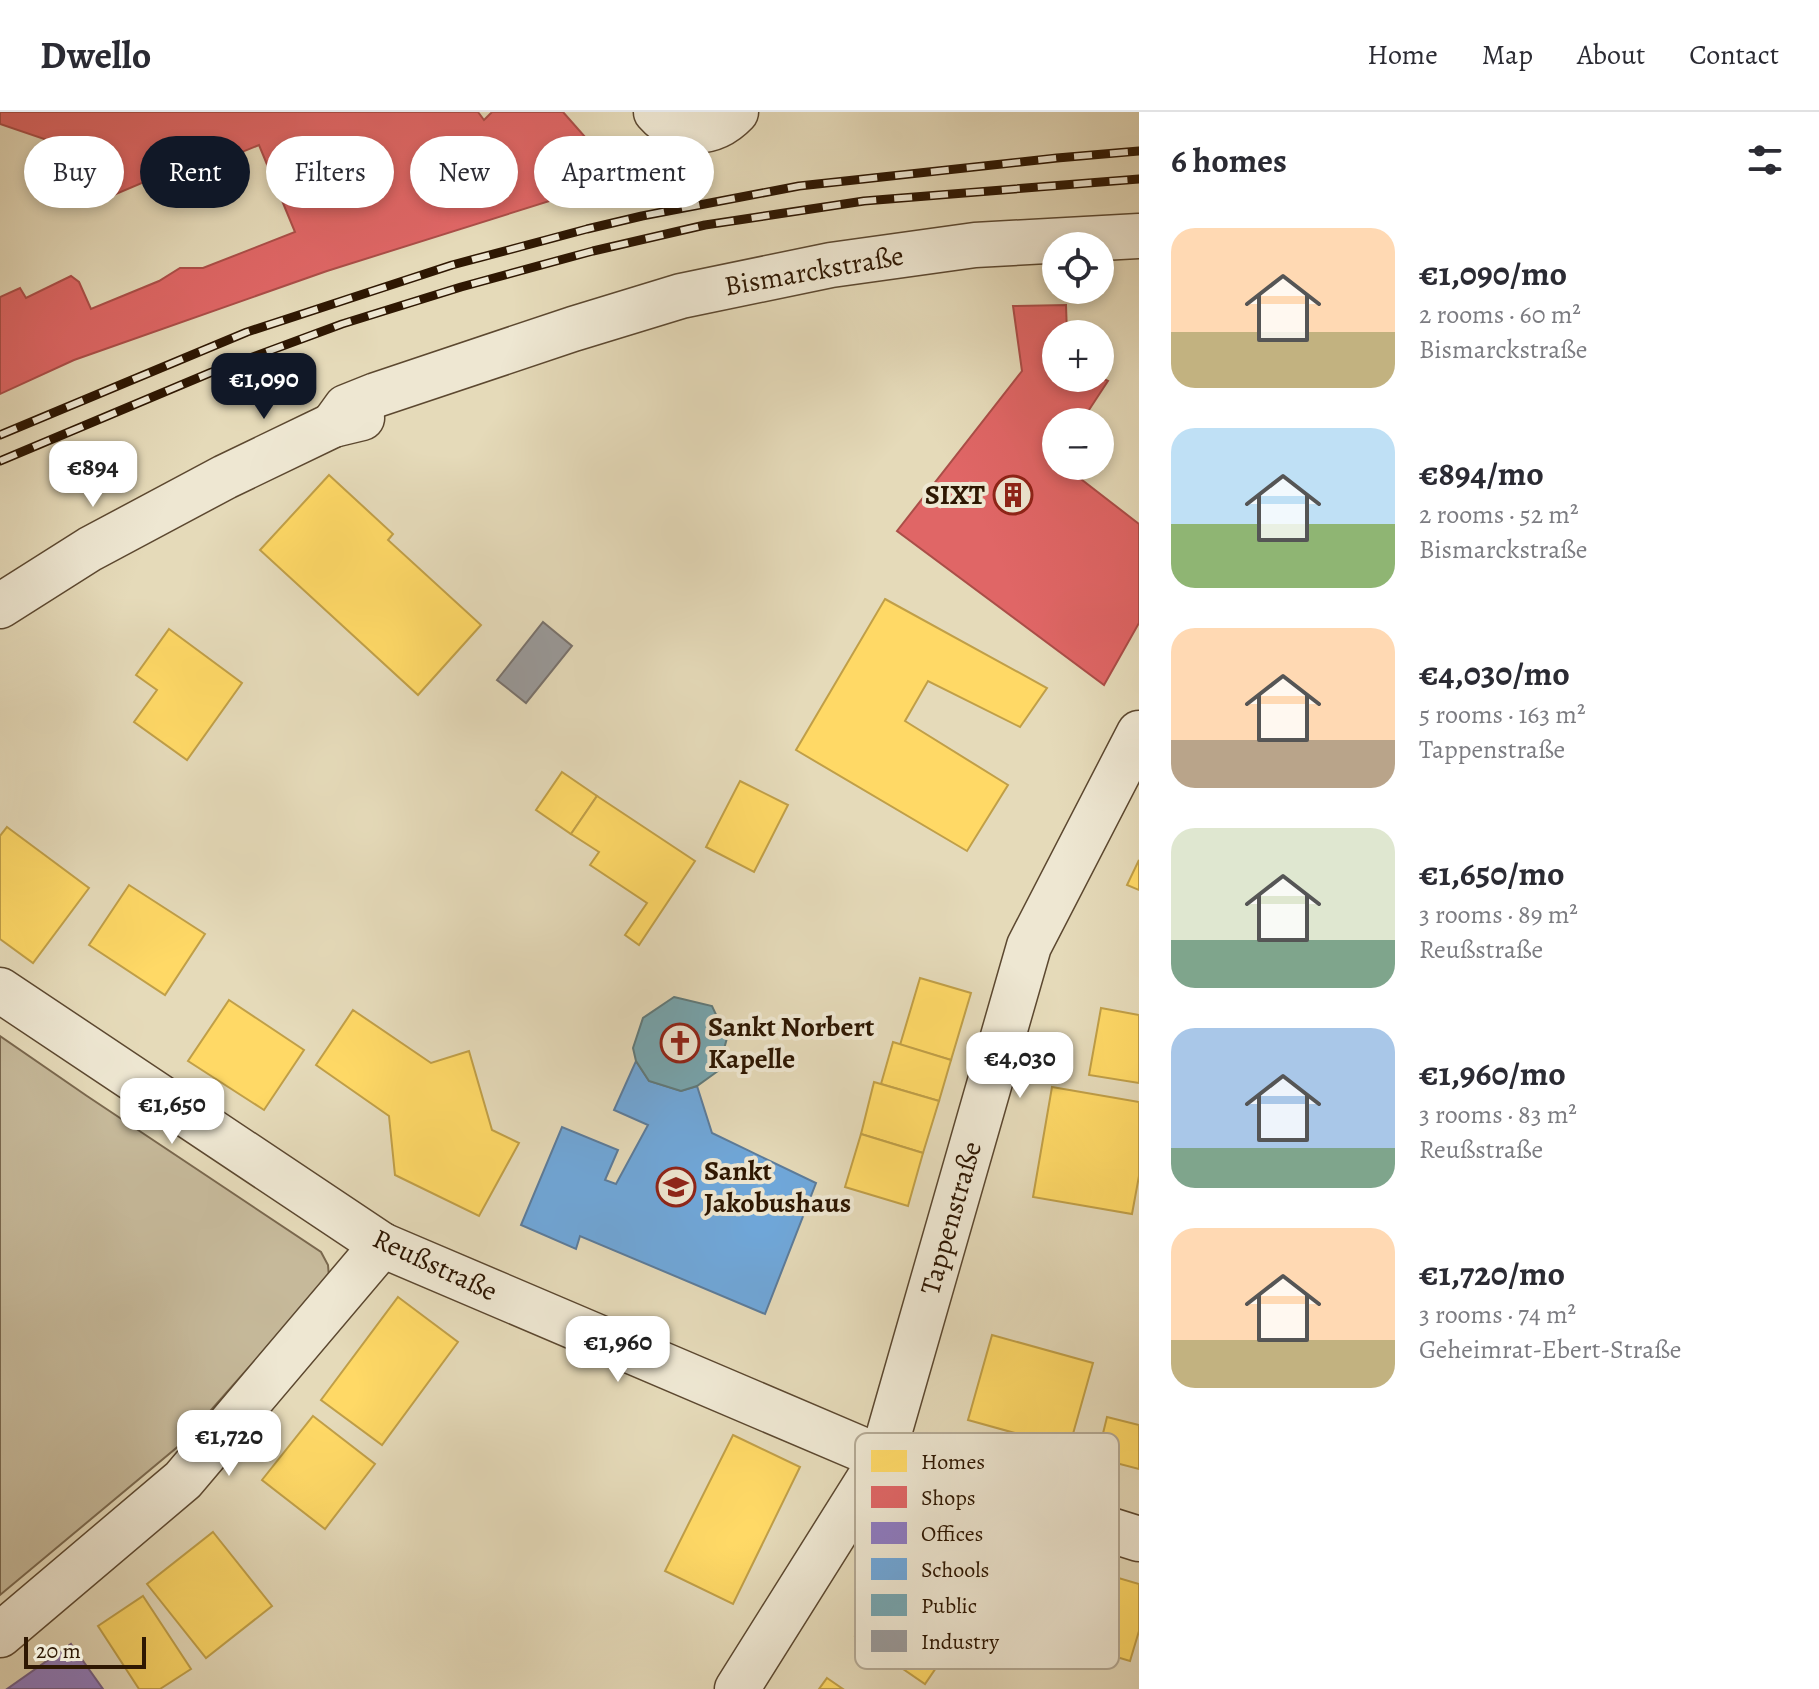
<!DOCTYPE html>
<meta charset="utf-8">
<style>
:root{--surface:#fff;--page:#f2f2f3;--text:#2b2b33;--muted:#7c7c81;--line:#e1e1e2;--accent:#111827}
body{margin:0;font-family:Alegreya,serif;background:var(--page);color:var(--text);height:100vh;display:flex;flex-direction:column;font-size:30px;white-space:nowrap}
*{box-sizing:border-box;margin:0}
p{font-size:26px;color:var(--muted)}
.icon{flex:none;width:44px;height:44px;fill:none;stroke:currentColor;stroke-width:2;stroke-linecap:round;stroke-linejoin:round}
.map{position:relative;flex:1;overflow:hidden}
.panel{display:flex;flex-direction:column;background:var(--surface);width:680px}
.panel>*{flex:none}
.banner{position:absolute;left:24px;top:24px;width:760px;height:72px;display:flex;gap:16px}
.buttons{position:absolute;left:1042px;top:120px;display:grid;gap:16px}
.buttons a{display:grid;place-items:center;width:72px;height:72px;border-radius:50%;background:var(--surface);box-shadow:0 4px 12px #0003;font-size:40px}
.scale{position:absolute;left:24px;bottom:20px;width:122px;box-sizing:border-box;padding-left:8px;border:4px solid #2e1702;border-top:0;font-size:22px;line-height:28px;white-space:nowrap;color:#2e1702;-webkit-text-stroke:6px #eee7d2;paint-order:stroke}
.price{position:absolute;translate:-50% -68px;padding:0 18px;border-radius:16px;background:#fff;color:#222;font-size:26px;line-height:52px;filter:drop-shadow(0 2px 4px #0008)}
.price::after{content:'';position:absolute;left:50%;top:48px;width:24px;height:18px;margin-left:-12px;background:inherit;clip-path:polygon(0 0,100% 0,50% 100%)}
.price.on{background:var(--accent);color:#fff}
ul{padding:0;list-style:none}
li{display:flex;align-items:center;gap:24px;height:200px;padding:0 32px}
li span{display:grid;place-items:center;flex:none;width:224px;height:160px;border-radius:24px;color:#555}
li>.icon{margin-inline-start:auto}
span .icon{width:96px;height:96px;fill:#fffc;stroke-width:1}
li b{font-size:34px}
h2{display:flex;justify-content:space-between;align-items:center;height:96px;padding:0 32px;font-size:34px}
.tag{padding:0 28px;border-radius:36px;background:var(--surface);box-shadow:0 4px 12px #0003;font-size:28px;line-height:72px}
.tag.on{background:var(--accent);color:#fff}
header{display:flex;align-items:center;gap:48px;box-sizing:border-box;height:112px;padding:0 40px;background:var(--surface);border-bottom:2px solid var(--line)}
header strong{font-size:38px}
nav{display:flex;gap:44px;margin-inline-start:auto;font-size:28px}
main{display:flex;flex:1;min-height:0}
.map>svg:first-child{display:block}
.green{fill:#c6b99a;stroke:#7a684e;stroke-width:2}
.homes{fill:#ffd966;stroke:#c09f48;stroke-width:2}
.shops{fill:#e06666;stroke:#ab4e48;stroke-width:2}
.offices{fill:#8e7cc3;stroke:#715e89;stroke-width:2}
.schools{fill:#6fa8dc;stroke:#5c7c9b;stroke-width:2}
.public{fill:#76a5af;stroke:#607a7b;stroke-width:2}
.industry{fill:#999;stroke:#79726c;stroke-width:2}
.lines{fill:none;stroke-linecap:round;stroke-linejoin:round}
.minor-casing{stroke:#5c4830;stroke-width:47}
.minor{stroke:#eee7d2;stroke-width:44}
.rail-casing{stroke:#2e1702;stroke-width:9}
.rail{stroke:#eee7d2;stroke-width:6;stroke-dasharray:18;stroke-linecap:butt}
.labels{text-anchor:middle;dominant-baseline:central;stroke-width:8;stroke-linejoin:round;paint-order:stroke}
.street-label{font-size:28px;fill:#2e1702;stroke:#eee7d2}
.poi-label{font-size:28px;font-weight:bold;fill:#2e1702;stroke:#eee7d2;text-anchor:start}
.key{fill:#eee7d2;stroke:#b4a994;stroke-width:2}
.key-label{font-size:22px;fill:#2e1702}
</style>
<header>
<strong>Dwello</strong>
<nav><a>Home</a><a>Map</a><a>About</a><a>Contact</a></nav>
</header>
<main>
<div class="map">
<svg width="1139" height="1577" viewBox="0 0 1139 1577">
<rect width="100%" height="100%" fill="#e5dab9"/>
<filter id="stains"><feTurbulence type="fractalNoise" baseFrequency=".0025" numOctaves="4"/><feColorMatrix values="0 0 0 0 .2 0 0 0 0 .09 0 0 0 0 .02 0 0 0 .5 -.17"/></filter>
<radialGradient id="worn" r=".72"><stop offset=".6" stop-color="#630" stop-opacity="0"/><stop offset="1" stop-color="#630" stop-opacity=".3"/></radialGradient>
<polygon class="green" points="0,924 87,984 321,1140 328,1153 329,1165 181,1332 0,1483"/>
<g class="homes">
<polygon points="329,363 393,422 388,428 481,513 418,583 260,438"/>
<polygon points="885,487 1047,576 1020,615 928,569 905,609 1008,673 967,739 796,638"/>
<polygon points="169,517 242,571 187,648 134,610 157,578 136,563"/>
<polygon points="562,660 597,684 571,722 536,698"/>
<polygon points="740,669 788,693 754,760 706,735"/>
<polygon points="597,684 695,749 639,833 625,823 647,791 590,753 599,740 571,722"/>
<polygon points="7,715 89,776 33,851 0,827 0,724"/>
<polygon points="1139,748 1139,778 1127,773"/>
<polygon points="129,773 205,822 165,883 89,833"/>
<polygon points="920,866 971,881 951,948 900,933"/>
<polygon points="229,888 304,938 264,998 188,949"/>
<polygon points="1101,896 1139,903 1139,971 1089,963"/>
<polygon points="353,898 431,951 469,939 492,1018 519,1031 479,1104 395,1063 389,1004 316,953"/>
<polygon points="893,930 951,948 939,989 881,972"/>
<polygon points="874,970 939,989 923,1041 861,1022"/>
<polygon points="1052,975 1139,990 1139,1064 1132,1102 1033,1085"/>
<polygon points="861,1022 923,1041 908,1094 845,1075"/>
<polygon points="398,1185 458,1230 382,1333 321,1288"/>
<polygon points="992,1223 1093,1251 1069,1336 968,1308"/>
<polygon points="313,1304 375,1352 325,1417 262,1368"/>
<polygon points="1107,1305 1139,1313 1139,1357 1097,1346"/>
<polygon points="733,1323 800,1355 733,1492 665,1459"/>
<polygon points="213,1420 272,1494 206,1546 147,1472"/>
<polygon points="909,1444 963,1481 937,1520 953,1531 925,1572 855,1524"/>
<polygon points="1081,1455 1139,1472 1139,1519 1130,1549 1093,1538 1095,1528 1061,1518"/>
<polygon points="143,1484 191,1557 160,1577 139,1577 98,1514"/>
<polygon points="827,1566 843,1577 819,1577"/>
</g>
<g class="shops">
<polygon points="0,0 478,0 484,8 492,0 563,0 586,26 575,81 327,159 74,248 0,282 0,185 20,176 26,186 71,164 79,170 91,197 159,169 180,156 203,156 295,120 259,33 181,65 177,56 90,93 59,32 0,12"/>
<polygon points="1066,193 1067,222 1056,222 1056,266 1100,265 1108,269 1081,310 1056,310 1056,354 1064,354 1139,412 1139,511 1104,573 897,419 1022,259 1013,194"/>
</g>
<polygon class="offices" points="71,1532 103,1577 7,1577"/>
<polygon class="schools" points="636,949 649,969 681,979 697,974 712,1021 816,1071 765,1202 580,1124 576,1137 521,1113 562,1015 618,1038 605,1068 616,1072 648,1013 614,998"/>
<polygon class="public" points="674,885 712,894 727,926 718,959 697,974 681,979 649,969 636,949 633,936 643,906"/>
<polygon class="industry" points="543,510 572,534 526,591 497,568"/>
<g class="lines">
<g class="minor-casing">
<g id="minor">
<path d="M656 0C679 26 713 24 736 0"/>
<polyline points="333,313 346,295 376,283 573,217 681,184 831,153 975,133 1139,124"/>
<polyline points="0,494 90,437 225,365 333,313 362,306"/>
<polyline points="0,878 382,1133 882,1346 1139,1427"/>
<polyline points="0,1523 183,1368 382,1133"/>
<polyline points="737,1577 882,1346 1029,834 1139,621"/>
</g>
</g>
<use href="#minor" class="minor"/>
<g class="rail-casing">
<g id="rail">
<polyline points="0,323 247,220 452,153 587,117 642,104 799,74 1057,46 1139,39"/>
<polyline points="0,349 212,260 342,212 461,175 593,139 705,113 864,89 1139,67"/>
</g>
</g>
<use href="#rail" class="rail"/>
</g>
<defs>
<g id="building-ring" transform="scale(2)"><circle r="9.5" fill="#eee7d2" stroke="#8f2418" stroke-width="1.5"/><path d="M-4-6H4V6H1V3H-1V6H-4ZM-2.5-4.3h1.7v1.8h-1.7ZM.8-4.3h1.7v1.8H.8ZM-2.5-1h1.7V.8h-1.7ZM.8-1h1.7V.8H.8Z" fill="#8f2418"/></g>
<g id="church-ring" transform="scale(2)"><circle r="9.5" fill="#eee7d2" stroke="#8f2418" stroke-width="1.5"/><path d="M-1.2-6h2.4v3.5h3.3v2.4h-3.3V6h-2.4V-.1h-3.3v-2.4h3.3Z" fill="#8f2418"/></g>
<g id="school-ring" transform="scale(2)"><circle r="9.5" fill="#eee7d2" stroke="#8f2418" stroke-width="1.5"/><path d="M0-5L7-2L0 1L-7-2ZM-4 1L0 2.5L4 1V4Q0 6-4 4Z" fill="#8f2418"/></g>
</defs>
<g fill-rule="evenodd">
<use href="#building-ring" x="1013" y="383"/>
<use href="#church-ring" x="680" y="931"/>
<use href="#school-ring" x="676" y="1075"/>
</g>
<g class="labels">
<g class="street-label">
<text transform="translate(814 159) rotate(-10)">Bismarckstraße</text>
<text transform="translate(951 1106) rotate(-74)">Tappenstraße</text>
<text transform="translate(435 1153) rotate(25)">Reußstraße</text>
</g>
<g class="poi-label">
<text x="985" y="383" text-anchor="end">SIXT</text>
<text x="708" y="915">Sankt Norbert<tspan x="708" dy="32">Kapelle</tspan></text>
<text x="704" y="1059">Sankt<tspan x="704" dy="32">Jakobushaus</tspan></text>
</g>
</g>
<rect x="855" y="1321" width="264" height="236" rx="12" class="key"/>
<rect x="871" y="1338" width="36" height="22" fill="#ffd966"/>
<rect x="871" y="1374" width="36" height="22" fill="#e06666"/>
<rect x="871" y="1410" width="36" height="22" fill="#8e7cc3"/>
<rect x="871" y="1446" width="36" height="22" fill="#6fa8dc"/>
<rect x="871" y="1482" width="36" height="22" fill="#76a5af"/>
<rect x="871" y="1518" width="36" height="22" fill="#999"/>
<g class="key-label">
<text x="921" y="1357">Homes</text>
<text x="921" y="1393">Shops</text>
<text x="921" y="1429">Offices</text>
<text x="921" y="1465">Schools</text>
<text x="921" y="1501">Public</text>
<text x="921" y="1537">Industry</text>
</g>
<rect width="100%" height="100%" filter="url(#stains)"/>
<rect width="100%" height="100%" fill="url(#worn)"/>
</svg>
<div class="buttons">
<a><svg class="icon" aria-label="locate" viewBox="0 0 24 24"><circle cx="12" cy="12" r="6"/><path d="M12 2v4M12 18v4M2 12h4M18 12h4"/></svg></a>
<a>+</a>
<a>−</a>
</div>
<div class="scale">20 m</div>
<b class="price on" style="left:264px;top:309px">€1,090</b>
<b class="price" style="left:93px;top:397px">€894</b>
<b class="price" style="left:1020px;top:988px">€4,030</b>
<b class="price" style="left:172px;top:1034px">€1,650</b>
<b class="price" style="left:618px;top:1272px">€1,960</b>
<b class="price" style="left:229px;top:1366px">€1,720</b>
<div class="banner">
<a class="tag">Buy</a>
<a class="tag on">Rent</a>
<a class="tag">Filters</a>
<a class="tag">New</a>
<a class="tag">Apartment</a>
</div>
</div>
<section class="panel">
<h2>6 homes<svg class="icon" aria-label="filters" viewBox="0 0 24 24"><path d="M4 7h16M4 17h16"/><circle cx="9" cy="7" r="2"/><circle cx="15" cy="17" r="2"/></svg></h2>
<ul>
<li><span style="background:linear-gradient(#ffd9b3 65%,#c2b280 0)"><svg class="icon" aria-label="home" viewBox="0 0 24 24"><path d="M3 11l9-7 9 7M6 9v11h12V9"/></svg></span><div><b>€1,090/mo</b><p>2 rooms · 60 m²</p><p>Bismarckstraße</p></div></li>
<li><span style="background:linear-gradient(#bfe0f5 60%,#8fb573 0)"><svg class="icon" aria-label="home" viewBox="0 0 24 24"><path d="M3 11l9-7 9 7M6 9v11h12V9"/></svg></span><div><b>€894/mo</b><p>2 rooms · 52 m²</p><p>Bismarckstraße</p></div></li>
<li><span style="background:linear-gradient(#ffd9b3 70%,#b9a48a 0)"><svg class="icon" aria-label="home" viewBox="0 0 24 24"><path d="M3 11l9-7 9 7M6 9v11h12V9"/></svg></span><div><b>€4,030/mo</b><p>5 rooms · 163 m²</p><p>Tappenstraße</p></div></li>
<li><span style="background:linear-gradient(#dfe7d0 70%,#7fa58c 0)"><svg class="icon" aria-label="home" viewBox="0 0 24 24"><path d="M3 11l9-7 9 7M6 9v11h12V9"/></svg></span><div><b>€1,650/mo</b><p>3 rooms · 89 m²</p><p>Reußstraße</p></div></li>
<li><span style="background:linear-gradient(#a9c7e8 75%,#7fa58c 0)"><svg class="icon" aria-label="home" viewBox="0 0 24 24"><path d="M3 11l9-7 9 7M6 9v11h12V9"/></svg></span><div><b>€1,960/mo</b><p>3 rooms · 83 m²</p><p>Reußstraße</p></div></li>
<li><span style="background:linear-gradient(#ffd9b3 70%,#c2b280 0)"><svg class="icon" aria-label="home" viewBox="0 0 24 24"><path d="M3 11l9-7 9 7M6 9v11h12V9"/></svg></span><div><b>€1,720/mo</b><p>3 rooms · 74 m²</p><p>Geheimrat-Ebert-Straße</p></div></li>
</ul>
</section>
</main>
